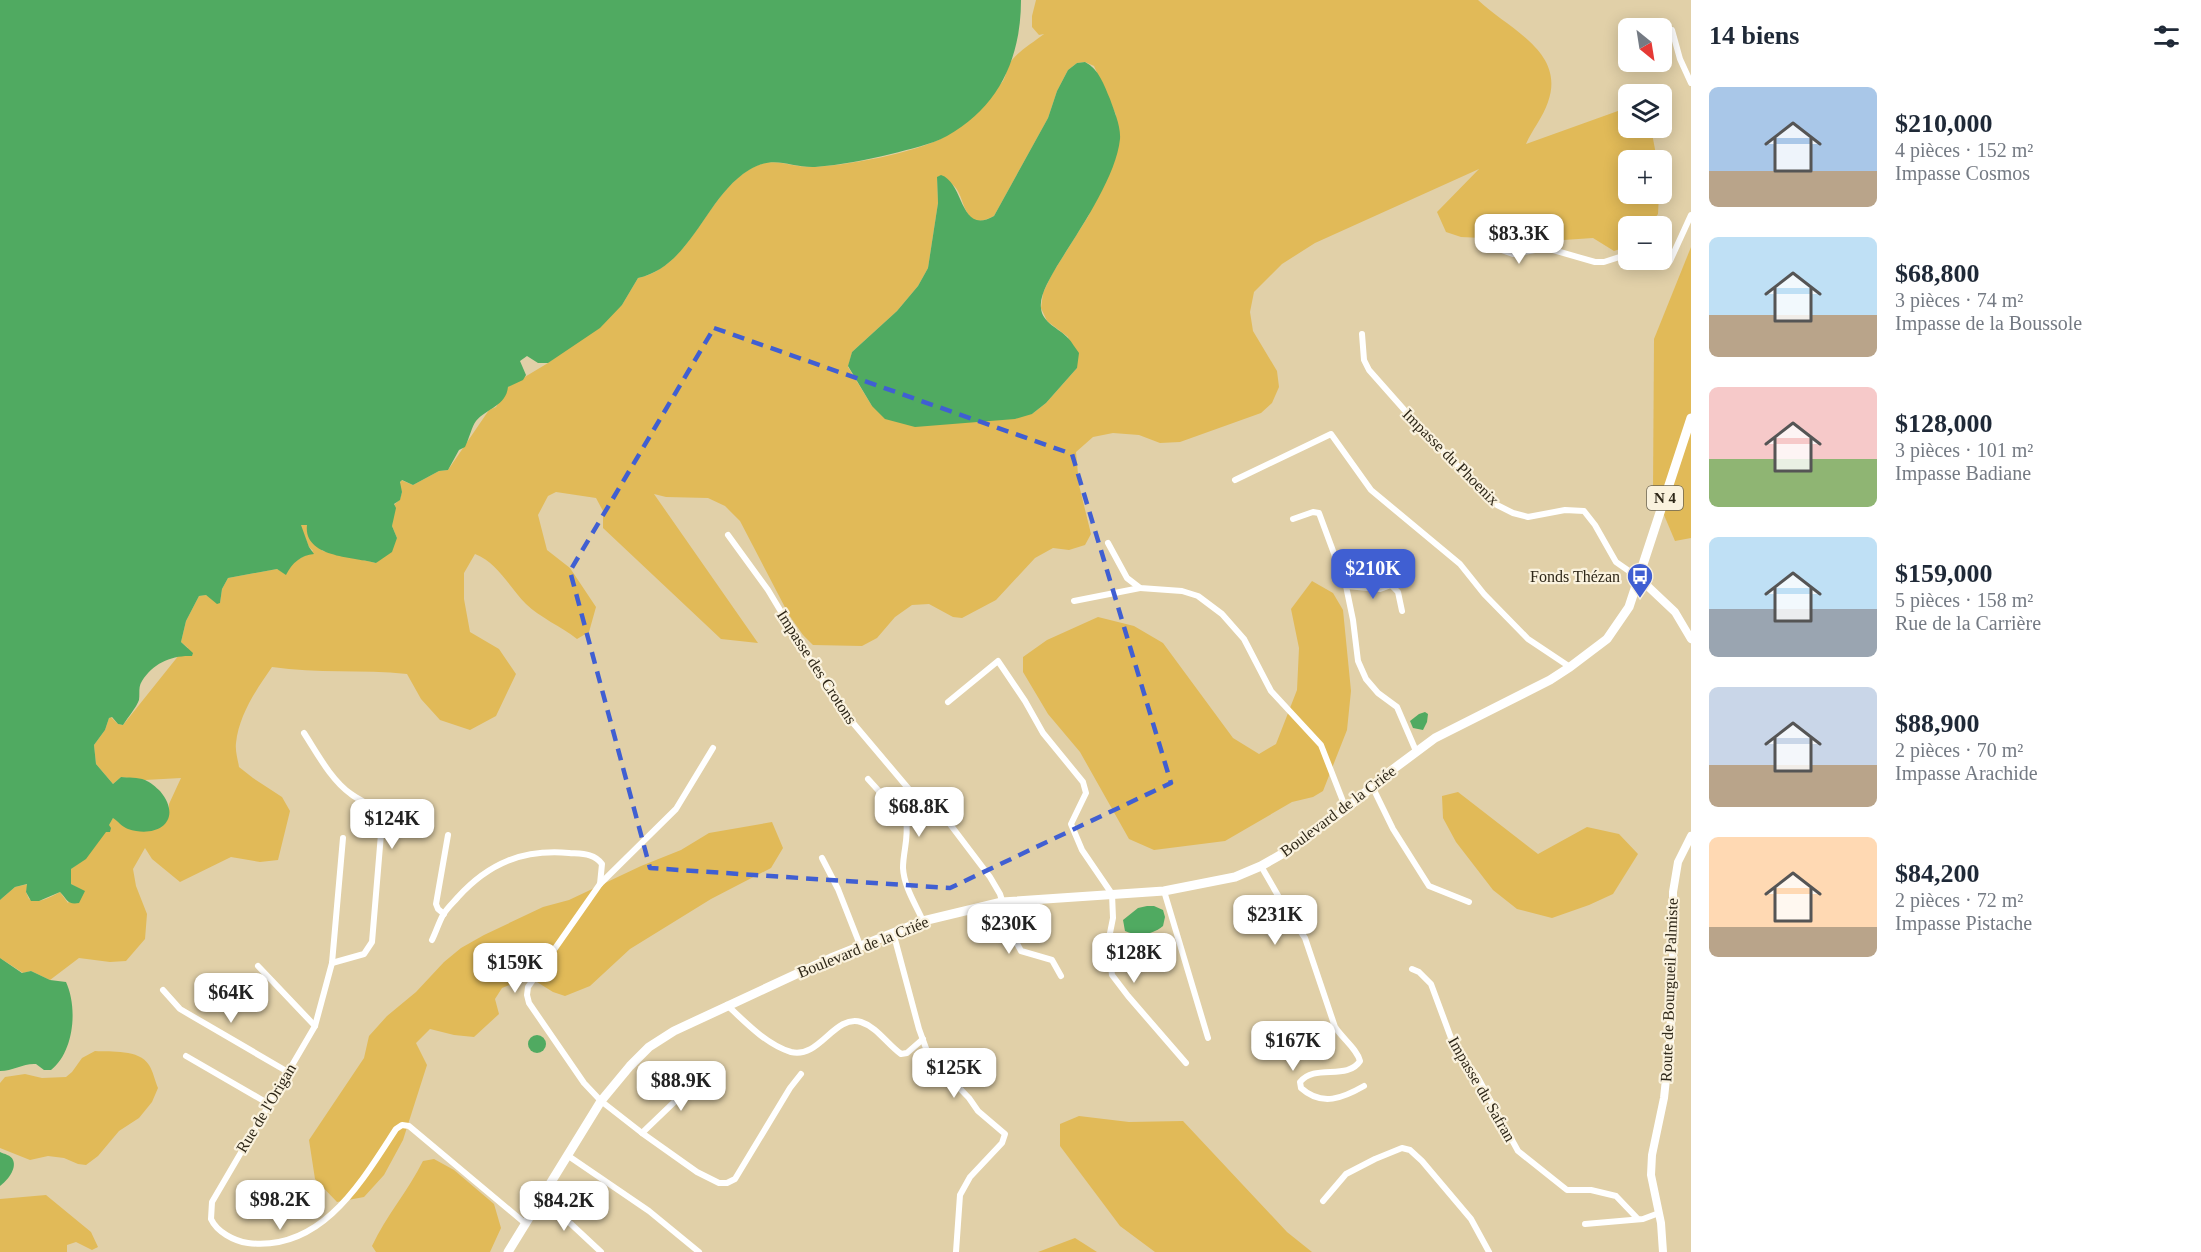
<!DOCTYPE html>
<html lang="fr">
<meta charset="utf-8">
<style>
:root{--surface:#fff;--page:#f2f2f3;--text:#1f2937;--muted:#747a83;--accent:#405fd2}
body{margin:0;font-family:Georgia,serif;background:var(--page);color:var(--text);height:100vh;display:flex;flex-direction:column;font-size:22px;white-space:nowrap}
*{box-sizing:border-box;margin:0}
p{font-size:20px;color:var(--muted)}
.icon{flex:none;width:33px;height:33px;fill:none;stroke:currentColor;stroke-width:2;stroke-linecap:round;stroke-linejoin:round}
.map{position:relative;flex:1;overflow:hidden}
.drawer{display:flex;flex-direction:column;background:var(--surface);width:510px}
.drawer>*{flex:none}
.needle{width:39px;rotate:150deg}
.controls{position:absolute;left:1618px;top:18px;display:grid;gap:12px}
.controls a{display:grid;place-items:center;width:54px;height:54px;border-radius:9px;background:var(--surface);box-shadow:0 3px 15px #0003;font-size:30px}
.price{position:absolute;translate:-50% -51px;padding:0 14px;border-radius:12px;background:#fff;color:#222;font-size:20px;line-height:39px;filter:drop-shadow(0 2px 3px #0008)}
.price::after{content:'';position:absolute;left:50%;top:36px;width:18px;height:14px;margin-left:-9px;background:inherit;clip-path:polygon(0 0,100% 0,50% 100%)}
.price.on{background:var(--accent);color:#fff}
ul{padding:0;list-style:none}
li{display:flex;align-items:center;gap:18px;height:150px;padding:0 18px}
li span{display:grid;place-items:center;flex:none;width:168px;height:120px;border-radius:9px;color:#555}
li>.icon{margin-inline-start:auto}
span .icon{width:72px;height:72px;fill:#fffc;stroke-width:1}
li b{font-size:26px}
h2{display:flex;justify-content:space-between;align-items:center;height:72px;padding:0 18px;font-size:26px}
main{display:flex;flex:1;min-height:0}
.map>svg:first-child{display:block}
.green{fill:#e1ba58;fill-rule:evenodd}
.water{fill:#50aa61}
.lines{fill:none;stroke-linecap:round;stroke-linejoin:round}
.minor{stroke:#fff;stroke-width:6}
.tertiary{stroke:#fff;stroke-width:8}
.primary{stroke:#fff;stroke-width:9}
.marked{fill:none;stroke:#405fd2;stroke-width:4.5;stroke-dasharray:12 8;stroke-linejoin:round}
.labels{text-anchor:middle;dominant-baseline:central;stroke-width:4.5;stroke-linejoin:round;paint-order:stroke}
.shield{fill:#faf2de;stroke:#6b6453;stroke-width:1.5}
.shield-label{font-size:15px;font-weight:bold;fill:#2e2718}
.street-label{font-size:16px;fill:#2e2718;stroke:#faf2de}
.poi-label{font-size:16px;fill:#2e2718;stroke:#faf2de;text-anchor:end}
</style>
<main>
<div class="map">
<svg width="1691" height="1252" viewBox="0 0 1691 1252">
<rect width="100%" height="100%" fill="#e1d0a8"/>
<g class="green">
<path d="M1036 0H1478C1508 29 1566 51 1548 102 1543 117 1532 130 1526 144L1629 107V128H1651L1657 160H1629V194H1659L1658 214 1649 226H1629V246L1614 251 1593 238 1549 241 1461 237 1446 232 1437 212 1479 169 1315 243 1282 264 1254 292 1250 312 1253 331 1277 371 1279 387 1272 403 1261 413 1180 442 1160 443 1139 435 1113 433 1093 437 1076 452 1079 485 1091 534 1085 545 1069 550 1053 548 1035 558 996 600 962 618 953 617 929 604 912 605 895 617 877 638 862 646 813 645 803 635 789 615 740 521 725 506 708 498 666 497 654 494 758 643 721 639 603 528V511L596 498 556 492 548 496 538 515 547 550 570 568 596 607 589 632 577 639C562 627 539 617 526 604 509 587 498 563 475 554L464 573V599L470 632 499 649 516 674 496 716 470 730 440 720 421 699 407 674C362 669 317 674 272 667 256 690 239 715 236 743 235 751 238 760 239 767L253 778 282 797 290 811 278 860 260 862 231 857 180 882 152 859 145 848 133 869 136 886 147 914 145 939 126 961 110 962 79 958 50 980 31 971 23 973 0 958V900L15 887 28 884 26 892 29 899C40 904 50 897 60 892L68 903 78 888 71 884V869C93 854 99 840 113 818L169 814V804L181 778 145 780 121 777 113 784 96 764 94 745 105 730 109 718 111 717 118 724 123 725 179 655 188 648 181 642 186 621 199 596 206 595 220 603 222 589 228 578 277 569 286 574 292 563 313 551 309 547 300 525H307L317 546 323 551 376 563 397 538 392 526 394 505 400 499 402 492 399 487 401 480 413 485 439 471 448 470 489 410 496 407 508 387 548 363 622 305 638 278C691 267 706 195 750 169 774 155 787 167 811 167 844 166 916 153 944 137 951 134 999 87 1003 81 1007 74 1007 65 1012 60 1020 50 1034 42 1044 34L1039 35 1032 27V16ZM1085 62 1094 66 1116 115 1089 215 1052 274 1043 293 1041 308 1047 321 1068 337 1077 368 1046 403 1032 414 872 406 848 367 852 352 897 311 918 286 928 268 938 203 937 177C942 179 951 182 955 187 966 199 963 233 994 216L1048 118 1057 91 1068 70 1077 63Z"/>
<polygon points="1691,247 1691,538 1675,541 1653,489 1654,339"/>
<polygon points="1312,581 1333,593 1343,610 1351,691 1347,730 1323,791 1313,797 1292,802 1225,841 1154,850 1129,839 1080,752 1048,714 1023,672 1023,657 1047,640 1098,617 1134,626 1163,643 1233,738 1259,754 1276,744 1297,690 1299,648 1291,609"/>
<polygon points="1458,792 1538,854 1587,827 1619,834 1638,854 1613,894 1589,905 1552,918 1517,909 1493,890 1456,842 1443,818 1442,796"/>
<polygon points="772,822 783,848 771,868 711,899 630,949 590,986 565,996 553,992 529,977 502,988 495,999 499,1014 474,1037 454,1035 430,1029 416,1043 427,1065 403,1140 384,1175 364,1197 337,1202 315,1179 309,1140 364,1058 369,1036 387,1016 416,992 444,962 461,948 484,935 543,907 569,900 641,866 681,850 709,833"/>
<path d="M95 1051C111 1052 139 1049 149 1065 153 1071 155 1081 158 1088L152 1102 139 1118 119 1131 98 1156 86 1165 78 1164 64 1158 48 1156 30 1160 0 1148V1083L5 1077 25 1074 42 1078 66 1077 72 1072 82 1058Z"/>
<polygon points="1079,1116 1129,1122 1183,1121 1287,1232 1312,1252 1155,1252 1120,1226 1060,1146 1060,1124"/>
<path d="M434 1159 454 1170 494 1204 501 1228 490 1252H376L372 1246C386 1216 408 1191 423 1161Z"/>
<polygon points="46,1195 91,1232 98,1247 92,1250 76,1242 67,1245 67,1252 0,1252 0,1199"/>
<polygon points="1075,1238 1097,1252 1038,1252"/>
</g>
<g class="water">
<path d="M0 0H1021C1021 58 999 107 947 136 930 145 910 149 891 154 866 160 841 165 815 167 790 168 774 154 749 170 705 197 692 266 638 278L622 305 600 328 548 363H538L527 356 520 361 526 375 523 380 508 387C506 406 487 408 476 421 472 426 469 439 465 447L459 450 448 470 439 471 413 485 402 480 400 482 402 492 400 500 394 504 396 508 392 526 397 538 392 552 376 563C355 557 303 558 307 525H301L309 547 314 554C301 555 292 563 286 575L277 569 228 578 222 589 220 603 217 604 206 595 199 596 186 621 181 642 193 653 192 656C172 655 153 663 142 681 138 687 140 693 139 700 136 708 128 717 123 725L118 724 112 717 109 718 105 730 94 745 96 764 113 784 121 777C128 778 138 777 145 780 150 782 156 787 160 791 184 820 158 839 128 829 122 827 118 821 113 818L109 825 111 828 110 832H106L86 859 71 869V884L85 891 79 903C67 905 67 899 60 892L39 901H31L26 892 27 884 15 887 0 900Z"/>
<path d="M1085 62C1099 69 1104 85 1110 99 1114 111 1121 126 1120 139 1116 178 1078 232 1057 266 1051 277 1039 295 1041 308 1042 323 1059 328 1068 338 1072 342 1075 348 1079 353L1077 368 1046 403 1032 414 1015 419 915 427 885 419 872 406 848 366 852 352 897 311 918 286 928 268 938 203 937 177 941 175C965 183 959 236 994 216L1048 118 1057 91 1068 70 1077 63Z"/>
<polygon points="1425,712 1428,714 1427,722 1423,730 1413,728 1410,721 1419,714"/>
<path d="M1147 906H1154L1163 910 1165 917 1163 926C1152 935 1138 937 1125 931L1123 920 1138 908Z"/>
<path d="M0 958 22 973 31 971 50 980 66 982C78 1008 74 1052 51 1070H44L36 1064C24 1063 13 1071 0 1071Z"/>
<circle cx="537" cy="1044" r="9"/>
<path d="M0 1152C4 1154 11 1155 13 1160 17 1169 7 1181 0 1186Z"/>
</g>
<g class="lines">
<g class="minor">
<polyline points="1672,30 1680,59 1691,83"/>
<polyline points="1496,248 1513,254 1546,248 1595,262 1604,262 1629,254"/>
<polyline points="1659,260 1666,263 1670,261 1691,215"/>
<polyline points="1362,334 1364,360 1369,370 1423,431 1497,505 1513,513 1528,517 1565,510 1584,511 1595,525 1616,562 1639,578"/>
<polyline points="1235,480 1331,434 1371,490 1460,564 1484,594 1528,639 1570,667"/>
<polyline points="1293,519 1313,512 1319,513 1346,586 1353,620 1358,661 1366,679 1378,693 1397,707 1416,751"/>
<polyline points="728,535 768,590 827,688 848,717 913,794 940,811 990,877 1000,894 1013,936 1021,951 1052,960 1061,976"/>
<polyline points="1108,543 1127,578 1140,588 1182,591 1198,596 1222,614 1244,639 1271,691 1321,745 1346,809"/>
<polyline points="1346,586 1380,589 1391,585 1398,592 1402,611"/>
<polyline points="1074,601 1140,588"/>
<polyline points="948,702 998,661 1025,701 1043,733 1083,782 1086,793 1071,824 1082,850 1112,894 1113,918 1108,943 1112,975 1128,996 1186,1063"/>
<path d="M304 733C317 753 331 780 351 794 364 804 378 805 382 822L372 942 364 954 332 963"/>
<path d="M868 779 906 821C909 837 903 852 903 868 904 887 916 905 923 921"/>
<polyline points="1372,786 1393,829 1429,886 1469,902"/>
<path d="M343 838 332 963 315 1026 212 1202 211 1219C217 1232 234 1241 248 1243 322 1252 362 1181 396 1129L402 1125 409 1126 526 1224"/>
<polyline points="822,858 838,889 860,945"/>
<path d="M1261 866 1280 899 1282 910 1267 921 1266 928 1272 935 1292 919 1305 938 1335 1027C1343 1039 1357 1049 1360 1061 1347 1081 1315 1063 1300 1082L1301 1088C1322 1107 1343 1098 1364 1086"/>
<polyline points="600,884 676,809 713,748"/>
<polyline points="1164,891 1208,1038"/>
<polyline points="444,914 438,909 436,904 448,835"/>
<polyline points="893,932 919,1029 927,1051 939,1067 969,1098 978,1111 1005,1134 1002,1143 970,1177 960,1195 956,1252"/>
<path d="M432 940C436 932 439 922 443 915 447 908 453 903 458 897 489 863 523 849 569 853 582 854 594 853 602 864L600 884 528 987 527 995 529 1003 584 1083 601 1101 642 1133 697 1172 719 1183H727L735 1179 790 1088 801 1074"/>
<polyline points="258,966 315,1026"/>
<polyline points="1412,969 1419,972 1431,984 1454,1046 1477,1076 1518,1151 1567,1190 1591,1190 1616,1196 1637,1218"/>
<polyline points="163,990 180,1009 288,1072"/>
<path d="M727 1005C745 1022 767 1045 791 1052 820 1059 834 1014 861 1022 877 1027 887 1044 901 1054L907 1053 923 1039"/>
<polyline points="186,1056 269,1104"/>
<polyline points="642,1133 693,1084 711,1077 720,1080"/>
<polyline points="567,1155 649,1211 699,1252"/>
<polyline points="541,1196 601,1252"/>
<polyline points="1323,1201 1346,1174 1375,1159 1402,1148 1410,1150 1422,1161 1471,1219 1489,1252"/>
<polyline points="1585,1224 1643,1219 1659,1213"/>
</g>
<g class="tertiary">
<polyline points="1639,578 1675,612 1691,639"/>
<polyline points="1663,1252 1661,1223 1651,1175 1652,1155 1664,1098 1670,1041 1673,967 1673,892 1678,862 1691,836"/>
</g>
<polyline class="primary" points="508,1252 601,1101 630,1066 649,1047 674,1031 831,958 923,921 1002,902 1164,891 1235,877 1261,866 1282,854 1346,809 1388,773 1435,738 1550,680 1570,667 1607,639 1629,607 1691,418"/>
</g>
<path class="marked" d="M714 328 1072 454 1171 783 950 888 650 868 570 571Z"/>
<defs>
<g id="bus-pin" transform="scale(1.35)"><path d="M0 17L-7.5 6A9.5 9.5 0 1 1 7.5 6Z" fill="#405fd2" stroke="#faf2de"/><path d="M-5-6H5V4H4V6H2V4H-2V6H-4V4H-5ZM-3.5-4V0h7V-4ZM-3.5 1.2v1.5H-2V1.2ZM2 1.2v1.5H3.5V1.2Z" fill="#fff"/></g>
</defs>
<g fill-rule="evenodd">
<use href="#bus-pin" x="1640" y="576"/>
</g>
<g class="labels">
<rect class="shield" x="1647" y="486" width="36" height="24" rx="4.5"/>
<g class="shield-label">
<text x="1665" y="498">N 4</text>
</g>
<g class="street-label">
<text transform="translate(1451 457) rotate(45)">Impasse du Phoenix</text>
<text transform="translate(817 667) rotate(57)">Impasse des Crotons</text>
<text transform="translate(1338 811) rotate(-37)">Boulevard de la Criée</text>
<text transform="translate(863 947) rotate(-22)">Boulevard de la Criée</text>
<text transform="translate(1669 990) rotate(-88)">Route de Bourgueil Palmiste</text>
<text transform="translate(1482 1089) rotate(60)">Impasse du Safran</text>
<text transform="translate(266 1108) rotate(-59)">Rue de l'Origan</text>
</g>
<g class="poi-label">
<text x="1620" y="576">Fonds Thézan</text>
</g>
</g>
</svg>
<div class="controls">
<a><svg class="needle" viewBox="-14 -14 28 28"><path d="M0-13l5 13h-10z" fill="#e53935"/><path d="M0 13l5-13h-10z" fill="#747a83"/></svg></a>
<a><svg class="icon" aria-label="layers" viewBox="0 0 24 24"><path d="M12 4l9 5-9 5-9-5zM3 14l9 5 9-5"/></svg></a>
<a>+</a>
<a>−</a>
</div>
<b class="price" style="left:1519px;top:265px">$83.3K</b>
<b class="price on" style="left:1373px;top:600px">$210K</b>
<b class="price" style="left:919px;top:838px">$68.8K</b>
<b class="price" style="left:392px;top:850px">$124K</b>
<b class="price" style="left:1275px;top:946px">$231K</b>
<b class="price" style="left:1009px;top:955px">$230K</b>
<b class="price" style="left:1134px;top:984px">$128K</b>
<b class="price" style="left:515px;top:994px">$159K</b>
<b class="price" style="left:231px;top:1024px">$64K</b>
<b class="price" style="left:1293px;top:1072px">$167K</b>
<b class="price" style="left:954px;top:1099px">$125K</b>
<b class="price" style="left:681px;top:1112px">$88.9K</b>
<b class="price" style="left:280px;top:1231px">$98.2K</b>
<b class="price" style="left:564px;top:1232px">$84.2K</b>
</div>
<section class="drawer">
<h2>14 biens<svg class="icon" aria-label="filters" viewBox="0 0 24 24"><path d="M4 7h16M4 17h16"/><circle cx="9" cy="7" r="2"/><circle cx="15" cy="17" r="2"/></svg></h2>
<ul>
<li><span style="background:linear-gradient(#a9c7e8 70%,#b9a48a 0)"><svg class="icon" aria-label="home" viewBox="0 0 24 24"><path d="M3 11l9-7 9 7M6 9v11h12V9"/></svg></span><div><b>$210,000</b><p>4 pièces · 152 m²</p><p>Impasse Cosmos</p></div></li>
<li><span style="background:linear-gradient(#bfe0f5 65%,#b9a48a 0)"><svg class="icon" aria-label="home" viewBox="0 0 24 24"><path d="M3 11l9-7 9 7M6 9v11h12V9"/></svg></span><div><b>$68,800</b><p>3 pièces · 74 m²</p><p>Impasse de la Boussole</p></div></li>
<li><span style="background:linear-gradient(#f6c9c9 60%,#8fb573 0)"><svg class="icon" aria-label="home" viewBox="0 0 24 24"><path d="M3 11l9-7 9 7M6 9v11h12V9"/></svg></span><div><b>$128,000</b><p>3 pièces · 101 m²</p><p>Impasse Badiane</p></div></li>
<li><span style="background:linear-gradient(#bfe0f5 60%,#9aa5b1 0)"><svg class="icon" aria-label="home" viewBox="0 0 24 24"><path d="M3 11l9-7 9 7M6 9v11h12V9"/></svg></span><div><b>$159,000</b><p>5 pièces · 158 m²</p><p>Rue de la Carrière</p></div></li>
<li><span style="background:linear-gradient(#c9d6e8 65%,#b9a48a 0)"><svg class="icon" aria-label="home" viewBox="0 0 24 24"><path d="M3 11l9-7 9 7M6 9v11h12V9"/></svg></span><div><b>$88,900</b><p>2 pièces · 70 m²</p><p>Impasse Arachide</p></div></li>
<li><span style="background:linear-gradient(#ffd9b3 75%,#b9a48a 0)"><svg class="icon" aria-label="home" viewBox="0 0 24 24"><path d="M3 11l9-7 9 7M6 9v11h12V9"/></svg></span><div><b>$84,200</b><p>2 pièces · 72 m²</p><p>Impasse Pistache</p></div></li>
</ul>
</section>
</main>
